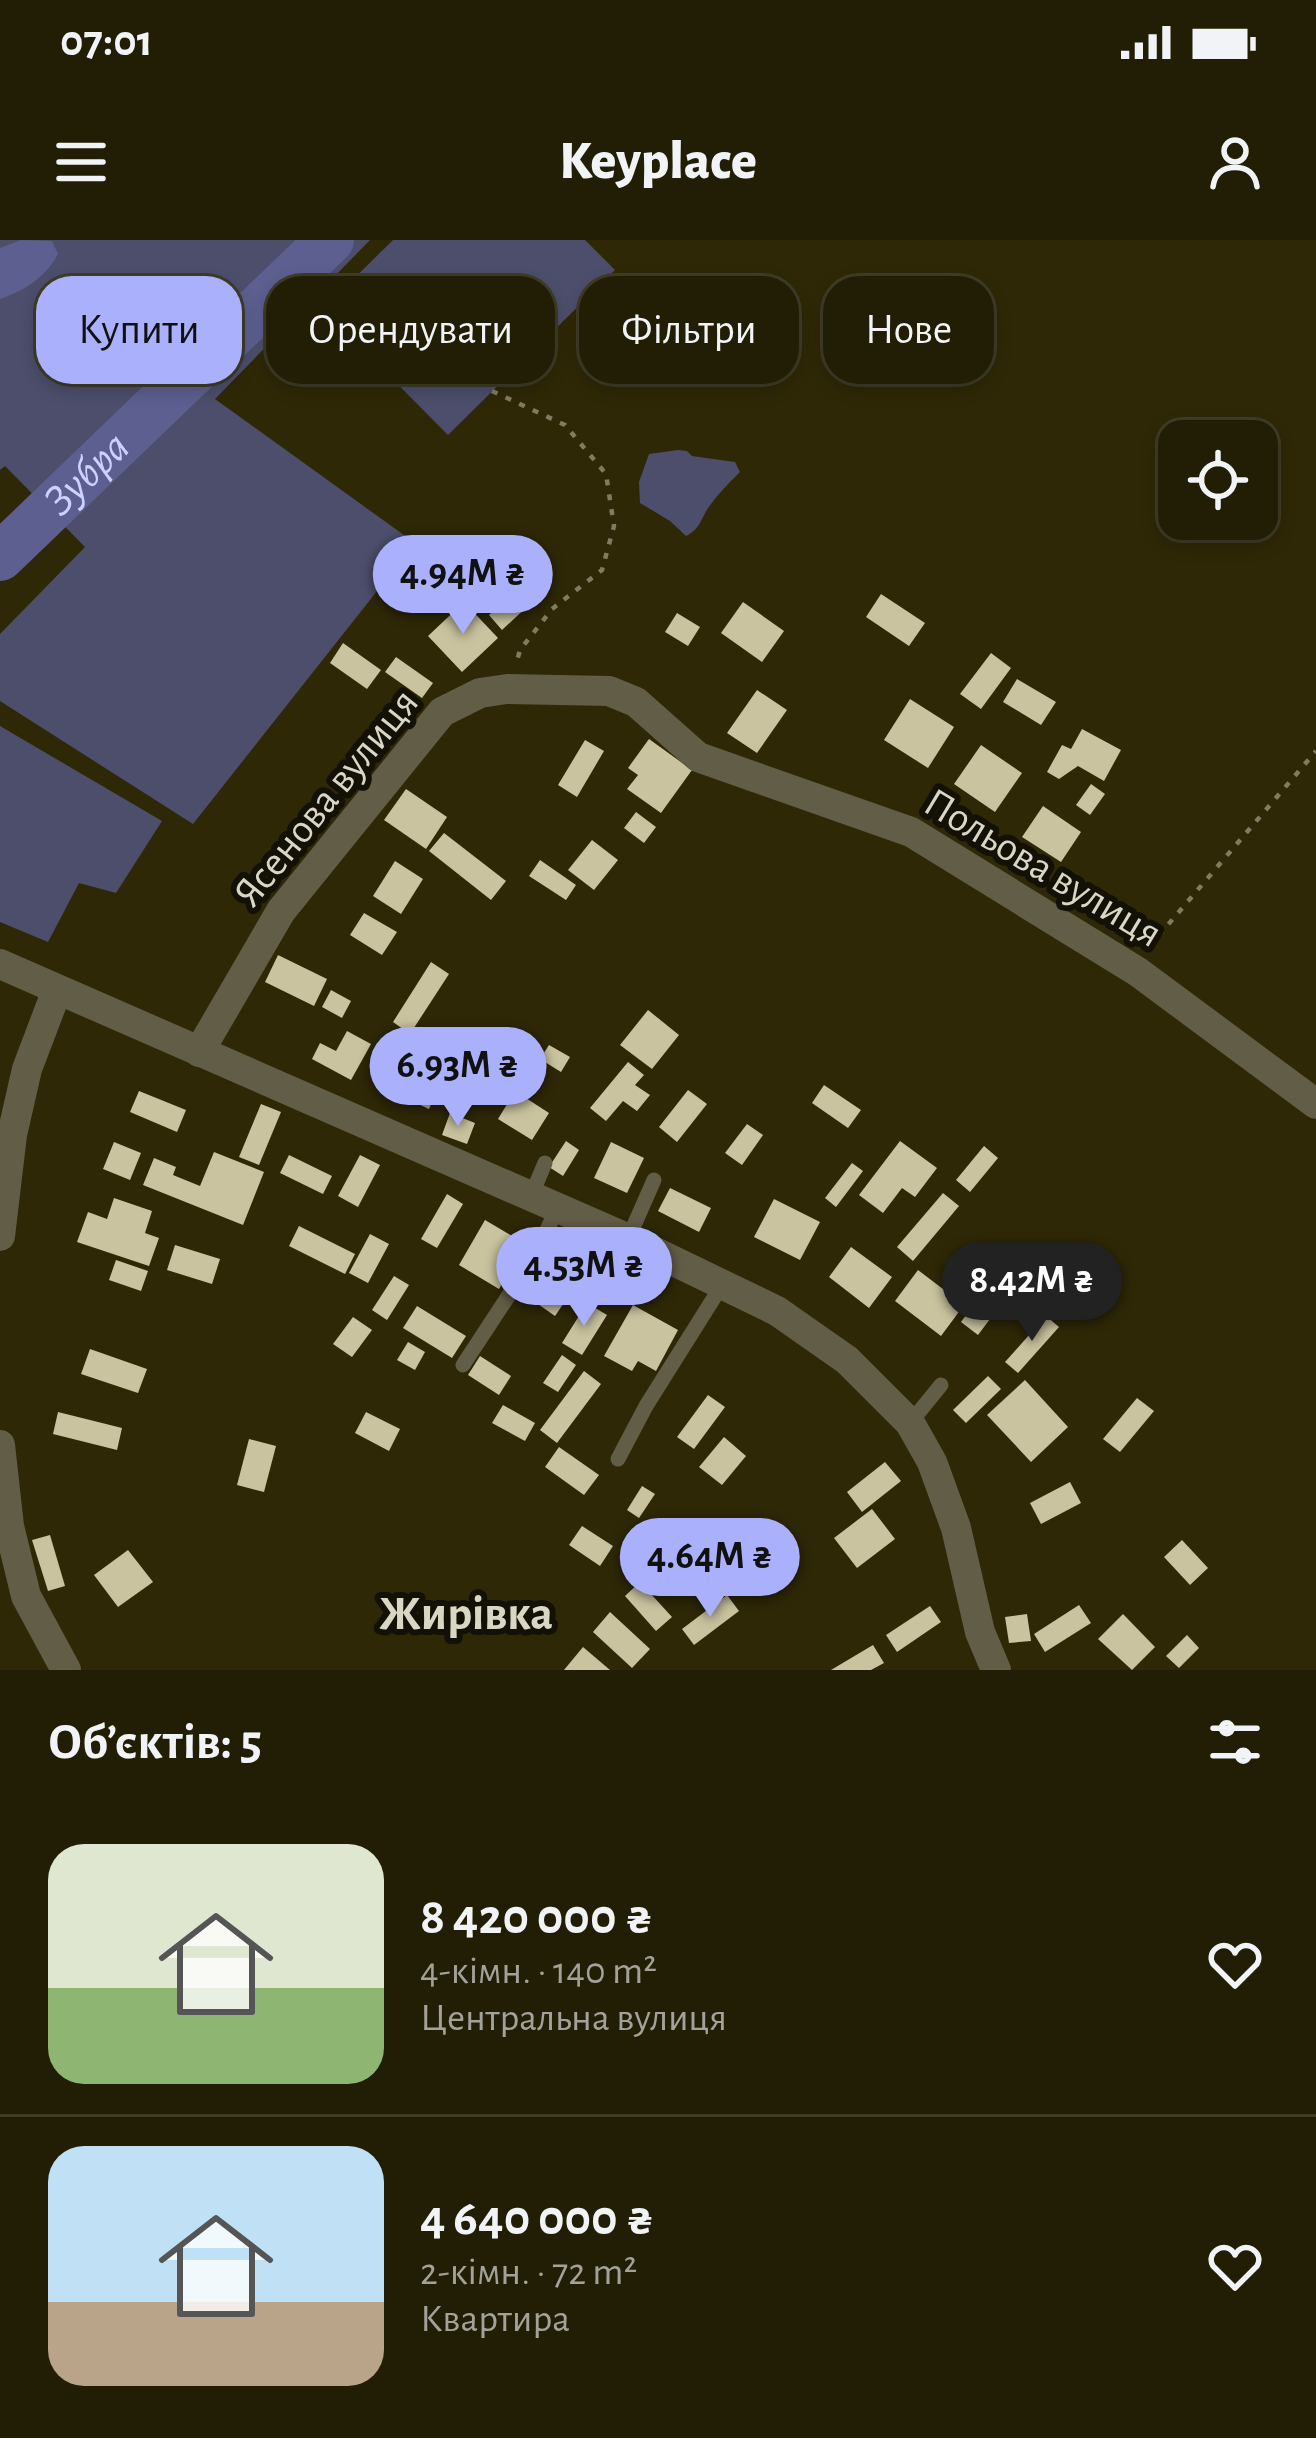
<!DOCTYPE html>
<html lang="uk">
<meta charset="utf-8">
<style>
:root{--surface:#221e05;--page:#2a270f;--text:#f1f3f6;--muted:#a2a29a;--line:#3f3c27;--accent:#aab0fb}
body{margin:0;font-family:"Alegreya Sans",sans-serif;background:var(--page);color:var(--text);height:100vh;display:flex;flex-direction:column;font-size:45px;white-space:nowrap}
*{box-sizing:border-box;margin:0}
p{font-size:39px;color:var(--muted)}
.icon{flex:none;width:66px;height:66px;fill:none;stroke:currentColor;stroke-width:2;stroke-linecap:round;stroke-linejoin:round}
.map{position:relative;height:1430px;overflow:hidden}
.drawer{display:flex;flex-direction:column;background:var(--surface);flex:1}
.drawer>*{flex:none}
.hud{position:absolute;left:36px;top:36px;width:1245px;height:108px;display:flex;gap:24px}
.fabs{position:absolute;left:1158px;top:180px;display:grid;gap:24px}
.fabs a{display:grid;place-items:center;width:120px;height:120px;border-radius:24px;background:var(--surface);box-shadow:0 6px 18px #0003,0 0 0 3px var(--line);font-size:60px}
.price{position:absolute;translate:-50% -102px;padding:0 27px;border-radius:42px;background:var(--accent);color:#111;font-size:39px;line-height:78px;filter:drop-shadow(0 3px 6px #0008)}
.price::after{content:'';position:absolute;left:50%;top:72px;width:36px;height:27px;margin-left:-18px;background:inherit;clip-path:polygon(0 0,100% 0,50% 100%)}
.price.on{background:#222;color:#fff}
ul{padding:0;list-style:none}
li{display:flex;align-items:center;gap:36px;height:300px;padding:0 48px}
li+li{border-top:3px solid var(--line)}
li span{display:grid;place-items:center;flex:none;width:336px;height:240px;border-radius:36px;color:#555}
li>.icon{margin-inline-start:auto}
span .icon{width:144px;height:144px;fill:#fffc;stroke-width:1}
li b{font-size:51px}
h2{display:flex;justify-content:space-between;align-items:center;height:144px;padding:0 48px;font-size:51px}
.tag{padding:0 42px;border-radius:36px;background:var(--surface);box-shadow:0 6px 18px #0003,0 0 0 3px var(--line);font-size:42px;line-height:108px}
.tag.on{background:var(--accent);color:#111}
.status{display:flex;justify-content:space-between;align-items:center;height:84px;padding:0 60px;background:var(--surface);direction:ltr}
.status svg{height:33px;fill:currentColor}
header{display:flex;justify-content:space-between;align-items:center;height:156px;padding:0 48px;background:var(--surface);font-size:54px;font-weight:800}
.map>svg:first-child{display:block}
.green{fill:#4c4e6b}
.water{fill:#5c5f8f}
.lines{fill:none;stroke-linecap:round;stroke-linejoin:round}
.river{stroke:#5c5f8f;stroke-width:48}
.building{fill:#c9c39f}
.path{stroke:#807c61;stroke-width:4.5;stroke-dasharray:6 9;stroke-linecap:butt}
.service{stroke:#615d47;stroke-width:15}
.minor{stroke:#615d47;stroke-width:30}
.tertiary{stroke:#615d47;stroke-width:30}
.labels{text-anchor:middle;dominant-baseline:central;stroke-width:12;stroke-linejoin:round;paint-order:stroke}
.street-label{font-size:42px;fill:#d9d7c4;stroke:#131105}
.water-label{font-size:45px;font-style:italic;fill:#ccd1ff;stroke:#131105}
.quarter-label{font-size:48px;font-weight:bold;fill:#d9d7c4;stroke:#131105}
</style>
<div class="status"><b>07:01</b><svg viewBox="0 0 49 12"><path d="M0 12V9h3v3zM5 12V6h3v6zM10 12V3h3v9zM15 12V0h3v12zM26 1h20v11H26zM47 4h2v5h-2z"/></svg></div>
<header><svg class="icon" aria-label="menu" viewBox="0 0 24 24"><path d="M4 6h16M4 12h16M4 18h16"/></svg>Keyplace<svg class="icon" aria-label="person" viewBox="0 0 24 24"><circle cx="12" cy="8" r="4"/><path d="M4 21q1-7 8-7t8 7"/></svg></header>
<div class="map">
<svg width="1316" height="1430" viewBox="0 0 1316 1430">
<rect width="100%" height="100%" fill="#2e2807"/>
<g class="green">
<polygon points="0,0 370,0 215,159 415,303 193,584 0,461 0,394 85,307 5,226 0,230"/>
<polygon points="393,0 585,0 615,30 448,195 323,69"/>
<path d="M678 210 687 211 692 216 735 222 740 232C730 242 719 253 711 264 700 278 702 288 686 296L670 281 640 263 639 242 649 214Z"/>
<polygon points="0,486 162,581 116,653 79,643 48,702 0,682"/>
</g>
<path class="water" d="M21 0 52 1 58 14C46 37 24 51 0 59V8Z"/>
<g class="lines">
<path class="river" id="s1" d="M0 317 330 0"/>
</g>
<g class="building">
<polygon points="518,348 531,363 502,390 489,375"/>
<polygon points="881,354 925,383 909,406 866,377"/>
<polygon points="464,362 498,398 462,432 428,396"/>
<polygon points="743,362 784,391 762,422 721,393"/>
<polygon points="677,373 700,387 688,406 665,392"/>
<polygon points="343,403 381,430 367,449 330,423"/>
<polygon points="991,413 1011,428 981,469 960,454"/>
<polygon points="396,417 433,443 422,458 385,432"/>
<polygon points="1017,439 1056,462 1041,485 1003,462"/>
<polygon points="757,450 787,470 757,513 727,493"/>
<polygon points="910,459 954,487 928,528 884,500"/>
<polygon points="1082,489 1121,510 1104,541 1078,526 1059,539 1047,532 1062,505 1071,509"/>
<polygon points="649,499 692,530 661,573 627,549 638,535 628,528"/>
<polygon points="585,500 604,511 577,557 558,545"/>
<polygon points="981,505 1022,533 995,572 954,544"/>
<polygon points="1091,544 1105,554 1090,575 1076,565"/>
<polygon points="406,549 447,577 426,609 384,580"/>
<polygon points="1043,566 1081,592 1061,622 1022,597"/>
<polygon points="636,572 656,587 644,603 624,588"/>
<polygon points="444,593 506,641 491,660 429,611"/>
<polygon points="592,600 618,620 594,650 568,630"/>
<polygon points="540,620 576,645 566,660 529,636"/>
<polygon points="395,621 423,639 401,674 373,656"/>
<polygon points="364,673 397,692 382,715 350,695"/>
<polygon points="278,715 327,739 314,766 265,742"/>
<polygon points="431,722 449,734 410,794 393,782"/>
<polygon points="331,750 351,761 342,778 322,767"/>
<polygon points="648,770 679,795 652,829 620,805"/>
<polygon points="494,787 531,809 511,842 474,820"/>
<polygon points="347,791 371,804 351,840 312,819 320,803 336,811"/>
<polygon points="549,805 570,817 561,832 540,819"/>
<polygon points="394,811 444,834 429,869 379,846"/>
<polygon points="628,822 644,835 635,845 650,855 637,871 623,861 606,881 590,868"/>
<polygon points="824,845 861,870 848,888 812,863"/>
<polygon points="688,850 707,864 677,902 659,887"/>
<polygon points="139,851 186,870 177,892 130,872"/>
<polygon points="515,851 549,873 532,900 498,879"/>
<polygon points="261,864 281,872 259,925 239,917"/>
<polygon points="450,873 475,883 467,904 442,895"/>
<polygon points="747,884 763,895 742,925 725,913"/>
<polygon points="566,901 579,910 563,936 549,927"/>
<polygon points="900,901 937,928 915,957 902,948 883,973 859,955"/>
<polygon points="114,902 141,913 130,940 103,929"/>
<polygon points="611,902 644,918 627,953 594,938"/>
<polygon points="984,906 998,918 970,952 956,940"/>
<polygon points="214,912 264,932 243,985 143,945 154,918 176,927 173,935 200,946"/>
<polygon points="289,915 332,936 323,954 280,933"/>
<polygon points="360,915 380,925 358,967 338,956"/>
<polygon points="852,923 863,931 836,967 825,958"/>
<polygon points="670,948 711,968 699,992 658,971"/>
<polygon points="943,953 959,966 913,1021 897,1007"/>
<polygon points="447,954 463,964 437,1008 421,999"/>
<polygon points="114,958 152,971 145,993 159,998 149,1026 77,1002 88,972 107,979"/>
<polygon points="774,959 820,982 800,1020 754,997"/>
<polygon points="485,980 526,1004 499,1049 459,1025"/>
<polygon points="299,986 355,1014 345,1034 289,1006"/>
<polygon points="370,994 389,1004 368,1043 349,1033"/>
<polygon points="175,1005 220,1019 212,1044 167,1030"/>
<polygon points="851,1007 892,1037 869,1068 829,1037"/>
<polygon points="565,1018 585,1032 555,1076 535,1062"/>
<polygon points="116,1020 148,1031 141,1051 109,1040"/>
<polygon points="918,1030 964,1065 941,1096 895,1061"/>
<polygon points="394,1036 409,1045 387,1080 372,1070"/>
<polygon points="987,1046 1005,1059 978,1095 961,1082"/>
<polygon points="587,1063 607,1075 582,1115 562,1103"/>
<polygon points="633,1065 678,1090 656,1131 638,1121 632,1131 604,1116"/>
<polygon points="417,1066 466,1096 452,1118 403,1088"/>
<polygon points="1046,1076 1059,1087 1018,1133 1005,1122"/>
<polygon points="353,1077 372,1090 352,1117 333,1104"/>
<polygon points="408,1102 425,1112 415,1130 397,1120"/>
<polygon points="90,1109 147,1129 138,1153 81,1134"/>
<polygon points="562,1115 576,1125 558,1152 543,1143"/>
<polygon points="480,1116 511,1136 499,1155 468,1135"/>
<polygon points="584,1131 601,1144 557,1203 540,1190"/>
<polygon points="988,1136 1001,1149 966,1183 953,1170"/>
<polygon points="1025,1140 1068,1187 1031,1222 987,1175"/>
<polygon points="708,1155 725,1167 694,1209 677,1197"/>
<polygon points="1137,1158 1154,1171 1120,1212 1103,1199"/>
<polygon points="503,1165 535,1183 525,1201 492,1183"/>
<polygon points="58,1172 122,1188 117,1210 53,1194"/>
<polygon points="366,1172 400,1189 389,1211 355,1193"/>
<polygon points="724,1197 746,1216 722,1245 699,1227"/>
<polygon points="249,1199 276,1206 264,1252 237,1245"/>
<polygon points="559,1207 599,1235 584,1255 545,1227"/>
<polygon points="885,1222 901,1241 862,1272 847,1252"/>
<polygon points="1070,1242 1081,1263 1041,1284 1030,1263"/>
<polygon points="642,1246 655,1254 639,1278 627,1270"/>
<polygon points="872,1269 895,1299 857,1328 834,1298"/>
<polygon points="582,1286 613,1306 600,1326 569,1305"/>
<polygon points="50,1295 65,1346 48,1351 32,1300"/>
<polygon points="1182,1300 1208,1328 1190,1345 1164,1317"/>
<polygon points="128,1310 153,1342 118,1367 94,1335"/>
<polygon points="640,1342 672,1377 656,1391 625,1356"/>
<polygon points="727,1355 739,1371 694,1405 682,1389"/>
<polygon points="1079,1365 1091,1383 1045,1412 1034,1394"/>
<polygon points="930,1366 941,1382 897,1412 886,1395"/>
<polygon points="610,1372 650,1409 632,1428 593,1392"/>
<polygon points="1027,1374 1031,1401 1009,1403 1005,1377"/>
<polygon points="1123,1374 1155,1407 1132,1430 1098,1399"/>
<polygon points="1187,1395 1199,1408 1179,1428 1166,1416"/>
<polygon points="873,1405 884,1423 871,1430 831,1430"/>
<polygon points="583,1407 610,1430 564,1430"/>
</g>
<g class="lines">
<g class="path">
<polyline points="492,151 565,185 606,234 614,286 602,330 552,369 520,410 517,421"/>
<polyline points="1149,707 1316,511"/>
</g>
<g class="service">
<polyline points="531,956 545,923"/>
<polyline points="628,999 654,940"/>
<polyline points="463,1125 530,1023 558,968"/>
<polyline points="910,1183 941,1145"/>
<polyline points="618,1219 646,1166 722,1045"/>
</g>
<g class="minor">
<polyline points="199,812 281,671 442,472 480,453 507,449 609,451 636,462 698,517 911,592 1138,732 1316,864"/>
<polyline points="0,996 12,895 27,829 57,750"/>
<polyline points="0,1205 9,1286 26,1356 66,1430"/>
</g>
<polyline class="tertiary" points="0,724 622,996 777,1071 847,1120 910,1183 932,1222 956,1288 980,1392 996,1430"/>
</g>
<g class="labels">
<g class="street-label">
<text transform="translate(326 558) rotate(-51)">Ясенова вулиця</text>
<text transform="translate(1043 628) rotate(31)">Польова вулиця</text>
</g>
<g class="water-label">
<text stroke="none"><textPath href="#s1" startOffset="120">Зубра</textPath></text>
</g>
<g class="quarter-label">
<text x="466" y="1375">Жирівка</text>
</g>
</g>
</svg>
<div class="fabs">
<a><svg class="icon" aria-label="locate" viewBox="0 0 24 24"><circle cx="12" cy="12" r="6"/><path d="M12 2v4M12 18v4M2 12h4M18 12h4"/></svg></a>
</div>
<b class="price" style="left:463px;top:397px">4.94M ₴</b>
<b class="price" style="left:458px;top:889px">6.93M ₴</b>
<b class="price" style="left:584px;top:1089px">4.53M ₴</b>
<b class="price on" style="left:1032px;top:1104px">8.42M ₴</b>
<b class="price" style="left:710px;top:1380px">4.64M ₴</b>
<div class="hud">
<a class="tag on">Купити</a>
<a class="tag">Орендувати</a>
<a class="tag">Фільтри</a>
<a class="tag">Нове</a>
</div>
</div>
<section class="drawer">
<h2>Об’єктів: 5<svg class="icon" aria-label="filters" viewBox="0 0 24 24"><path d="M4 7h16M4 17h16"/><circle cx="9" cy="7" r="2"/><circle cx="15" cy="17" r="2"/></svg></h2>
<ul>
<li><span style="background:linear-gradient(#dfe7d0 60%,#8fb573 0)"><svg class="icon" aria-label="home" viewBox="0 0 24 24"><path d="M3 11l9-7 9 7M6 9v11h12V9"/></svg></span><div><b>8 420 000 ₴</b><p>4-кімн. · 140 m²</p><p>Центральна вулиця</p></div><svg class="icon" aria-label="heart" viewBox="0 0 24 24"><path d="M12 20l-8-8c-3-5 5-10 8-4 3-6 11-1 8 4z"/></svg></li>
<li><span style="background:linear-gradient(#bfe0f5 65%,#b9a48a 0)"><svg class="icon" aria-label="home" viewBox="0 0 24 24"><path d="M3 11l9-7 9 7M6 9v11h12V9"/></svg></span><div><b>4 640 000 ₴</b><p>2-кімн. · 72 m²</p><p>Квартира</p></div><svg class="icon" aria-label="heart" viewBox="0 0 24 24"><path d="M12 20l-8-8c-3-5 5-10 8-4 3-6 11-1 8 4z"/></svg></li>
</ul>
</section>
